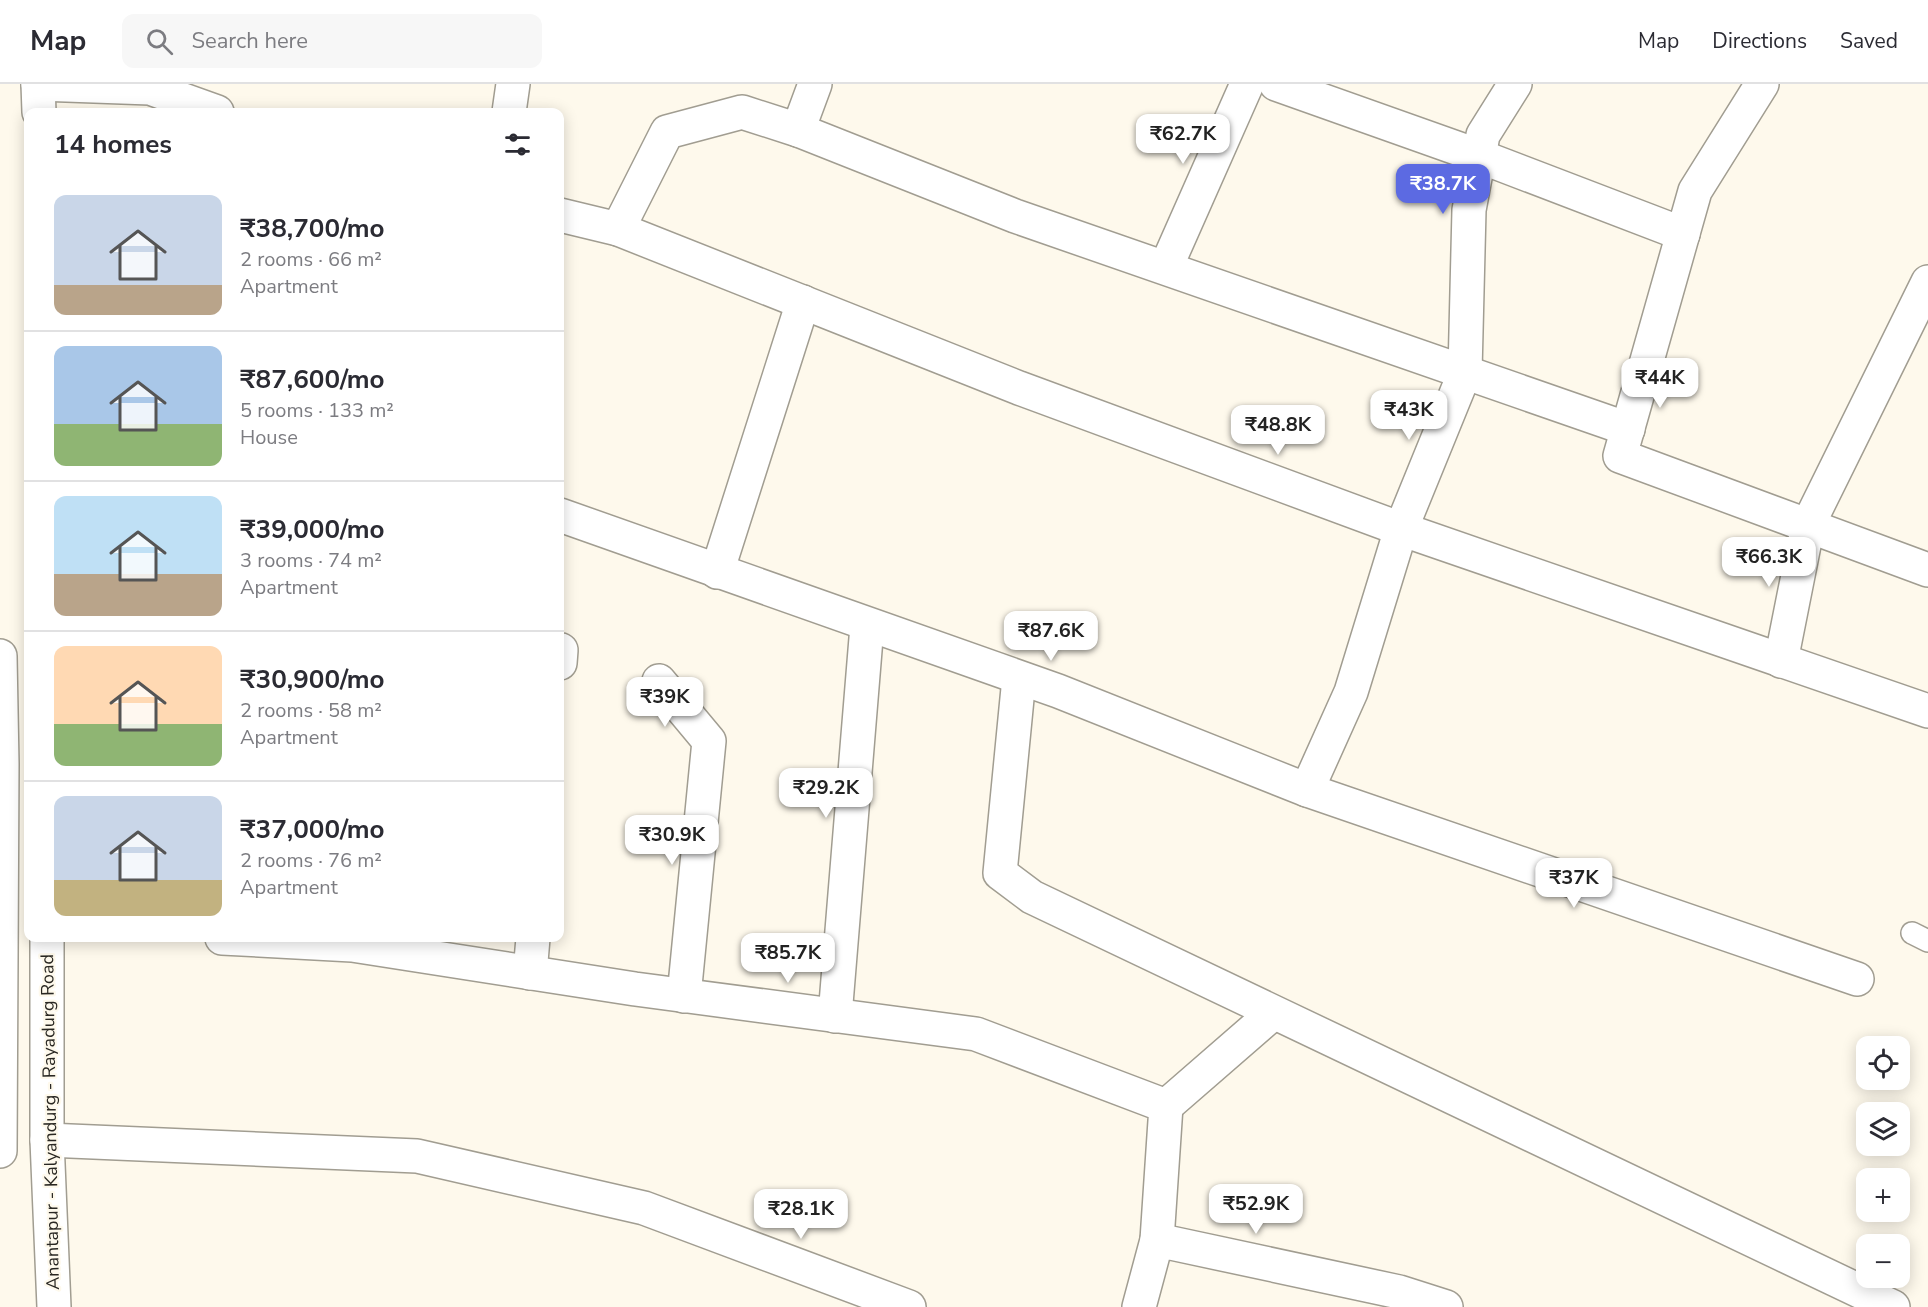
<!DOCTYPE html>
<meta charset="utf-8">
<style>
:root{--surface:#fff;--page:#f7f7f7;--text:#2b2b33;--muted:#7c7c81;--line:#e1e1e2;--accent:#5c6ae2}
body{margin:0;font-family:"Nunito Sans",sans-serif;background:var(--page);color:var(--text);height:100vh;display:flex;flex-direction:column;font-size:22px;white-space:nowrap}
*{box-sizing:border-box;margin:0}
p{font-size:20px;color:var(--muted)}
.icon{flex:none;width:33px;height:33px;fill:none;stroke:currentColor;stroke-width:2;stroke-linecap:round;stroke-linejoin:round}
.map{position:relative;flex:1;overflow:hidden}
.panel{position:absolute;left:24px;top:24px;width:540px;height:834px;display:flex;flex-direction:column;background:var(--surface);border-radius:12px;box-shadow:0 3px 15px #0003}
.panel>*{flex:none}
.tools{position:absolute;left:1856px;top:952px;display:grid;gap:12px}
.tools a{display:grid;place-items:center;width:54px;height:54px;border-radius:12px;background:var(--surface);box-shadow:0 3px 15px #0003;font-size:30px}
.price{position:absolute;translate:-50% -51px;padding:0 14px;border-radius:12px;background:#fff;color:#222;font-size:20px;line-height:39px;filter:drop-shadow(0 2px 3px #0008)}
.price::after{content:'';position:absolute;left:50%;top:36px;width:18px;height:14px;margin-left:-9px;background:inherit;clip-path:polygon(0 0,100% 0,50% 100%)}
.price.on{background:var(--accent);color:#fff}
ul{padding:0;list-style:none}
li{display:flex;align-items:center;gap:18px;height:150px;padding:0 30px}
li+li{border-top:2px solid var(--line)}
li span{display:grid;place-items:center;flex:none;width:168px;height:120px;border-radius:12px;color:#555}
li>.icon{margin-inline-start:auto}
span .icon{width:72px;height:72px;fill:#fffc;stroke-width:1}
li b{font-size:26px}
h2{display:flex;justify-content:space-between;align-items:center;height:72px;padding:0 30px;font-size:26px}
header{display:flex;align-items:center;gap:36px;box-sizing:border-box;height:84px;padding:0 30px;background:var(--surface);border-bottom:2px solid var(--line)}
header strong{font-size:28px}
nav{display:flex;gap:33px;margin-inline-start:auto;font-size:21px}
.search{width:420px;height:54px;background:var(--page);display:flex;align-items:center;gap:15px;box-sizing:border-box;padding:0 21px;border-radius:12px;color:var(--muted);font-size:22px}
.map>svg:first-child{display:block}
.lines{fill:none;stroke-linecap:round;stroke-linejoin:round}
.service-casing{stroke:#a19d91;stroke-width:24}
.minor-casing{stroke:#a19d91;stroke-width:36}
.trunk-casing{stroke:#a19d91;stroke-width:36}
.service{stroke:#fff;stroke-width:21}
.minor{stroke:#fff;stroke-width:33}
.trunk{stroke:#fff;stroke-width:33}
.labels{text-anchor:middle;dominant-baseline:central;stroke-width:4.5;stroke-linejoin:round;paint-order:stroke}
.street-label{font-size:18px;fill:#292722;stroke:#fef9ec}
</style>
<header>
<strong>Map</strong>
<div class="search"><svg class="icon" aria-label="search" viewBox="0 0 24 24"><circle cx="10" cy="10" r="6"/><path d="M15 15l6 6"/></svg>Search here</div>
<nav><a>Map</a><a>Directions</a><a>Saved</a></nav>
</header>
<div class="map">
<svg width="1928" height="1223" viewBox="0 0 1928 1223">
<rect width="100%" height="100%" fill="#fef9ec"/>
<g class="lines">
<g class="service-casing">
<polyline id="service" points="1912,849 1928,857"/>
</g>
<g class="minor-casing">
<g id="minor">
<polyline points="38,0 150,4 217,28"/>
<polyline points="1276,0 1479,72 1683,150"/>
<polyline points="1762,0 1695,107 1620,372 1928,486"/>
<polyline points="509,28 513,0"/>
<polyline points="798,46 1015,132 1628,345"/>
<polyline points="560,131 618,145 667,48 742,28 798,46 815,0"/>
<polyline points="618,145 1019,304 1401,445 1928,627"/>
<polyline points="1166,183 1247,0"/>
<polyline points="560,431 1058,607 1307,706 1351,608 1401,445 1465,288 1469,126 1483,51 1515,0"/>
<polyline points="717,488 803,218"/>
<polyline points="1781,577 1808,441 1928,198"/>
<polyline points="560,579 561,566"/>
<polyline points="1019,594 1000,789 1032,813 1893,1223"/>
<polyline points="659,597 709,657 684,912"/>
<polyline points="1307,706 1857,895"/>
<polyline points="222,854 352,861 635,905 976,950 1166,1022 1157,1156"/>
<polyline points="530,889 533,854"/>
<polyline points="835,932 867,542"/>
<polyline points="1166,1022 1273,929"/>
<polyline points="47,1056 417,1072 644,1124 909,1223"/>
<polyline points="1139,1223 1157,1156 1399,1208 1446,1223"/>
</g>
</g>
<g class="trunk-casing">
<g id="trunk">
<polyline points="38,0 39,28"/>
<polyline points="0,572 2,680 0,1067"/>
<polyline points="47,854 47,1056 54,1223"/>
</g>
</g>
<use href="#service" class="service"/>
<use href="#minor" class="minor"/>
<use href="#trunk" class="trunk"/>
</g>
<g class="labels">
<g class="street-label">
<text transform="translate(50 1038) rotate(-91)">Anantapur - Kalyandurg - Rayadurg Road</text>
</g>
</g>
</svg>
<div class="tools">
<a><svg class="icon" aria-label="locate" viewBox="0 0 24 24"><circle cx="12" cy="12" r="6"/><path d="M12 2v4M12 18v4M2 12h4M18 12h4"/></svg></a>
<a><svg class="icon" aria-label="layers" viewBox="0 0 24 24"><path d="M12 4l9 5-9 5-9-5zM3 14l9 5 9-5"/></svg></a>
<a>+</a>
<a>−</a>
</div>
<b class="price" style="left:1183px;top:81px">₹62.7K</b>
<b class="price on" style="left:1443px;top:131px">₹38.7K</b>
<b class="price" style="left:1660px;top:325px">₹44K</b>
<b class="price" style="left:1409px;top:357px">₹43K</b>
<b class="price" style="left:1278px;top:372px">₹48.8K</b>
<b class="price" style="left:1769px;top:504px">₹66.3K</b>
<b class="price" style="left:1051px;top:578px">₹87.6K</b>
<b class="price" style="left:665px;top:644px">₹39K</b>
<b class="price" style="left:826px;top:735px">₹29.2K</b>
<b class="price" style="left:672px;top:782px">₹30.9K</b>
<b class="price" style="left:1574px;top:825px">₹37K</b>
<b class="price" style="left:788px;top:900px">₹85.7K</b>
<b class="price" style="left:1256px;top:1151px">₹52.9K</b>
<b class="price" style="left:801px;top:1156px">₹28.1K</b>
<section class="panel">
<h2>14 homes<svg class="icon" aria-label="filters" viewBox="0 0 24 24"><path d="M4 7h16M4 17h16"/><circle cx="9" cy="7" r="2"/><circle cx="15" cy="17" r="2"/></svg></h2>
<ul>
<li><span style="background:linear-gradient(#c9d6e8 75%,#b9a48a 0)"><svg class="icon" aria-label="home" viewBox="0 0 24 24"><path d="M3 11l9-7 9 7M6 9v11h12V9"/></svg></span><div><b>₹38,700/mo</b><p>2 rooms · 66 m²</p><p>Apartment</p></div></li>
<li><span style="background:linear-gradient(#a9c7e8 65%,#8fb573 0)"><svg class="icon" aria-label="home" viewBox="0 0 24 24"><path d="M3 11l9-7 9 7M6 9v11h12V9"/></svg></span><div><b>₹87,600/mo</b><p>5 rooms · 133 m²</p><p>House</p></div></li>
<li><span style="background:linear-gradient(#bfe0f5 65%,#b9a48a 0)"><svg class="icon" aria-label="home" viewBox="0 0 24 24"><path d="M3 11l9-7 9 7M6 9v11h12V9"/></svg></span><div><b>₹39,000/mo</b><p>3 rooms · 74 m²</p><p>Apartment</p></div></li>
<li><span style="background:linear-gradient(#ffd9b3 65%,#8fb573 0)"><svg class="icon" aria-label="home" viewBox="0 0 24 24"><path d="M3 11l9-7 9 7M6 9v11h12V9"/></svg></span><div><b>₹30,900/mo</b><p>2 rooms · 58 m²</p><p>Apartment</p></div></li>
<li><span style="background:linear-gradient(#c9d6e8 70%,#c2b280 0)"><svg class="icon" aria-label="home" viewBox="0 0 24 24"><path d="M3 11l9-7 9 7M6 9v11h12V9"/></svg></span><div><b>₹37,000/mo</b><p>2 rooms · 76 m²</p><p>Apartment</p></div></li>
</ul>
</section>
</div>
